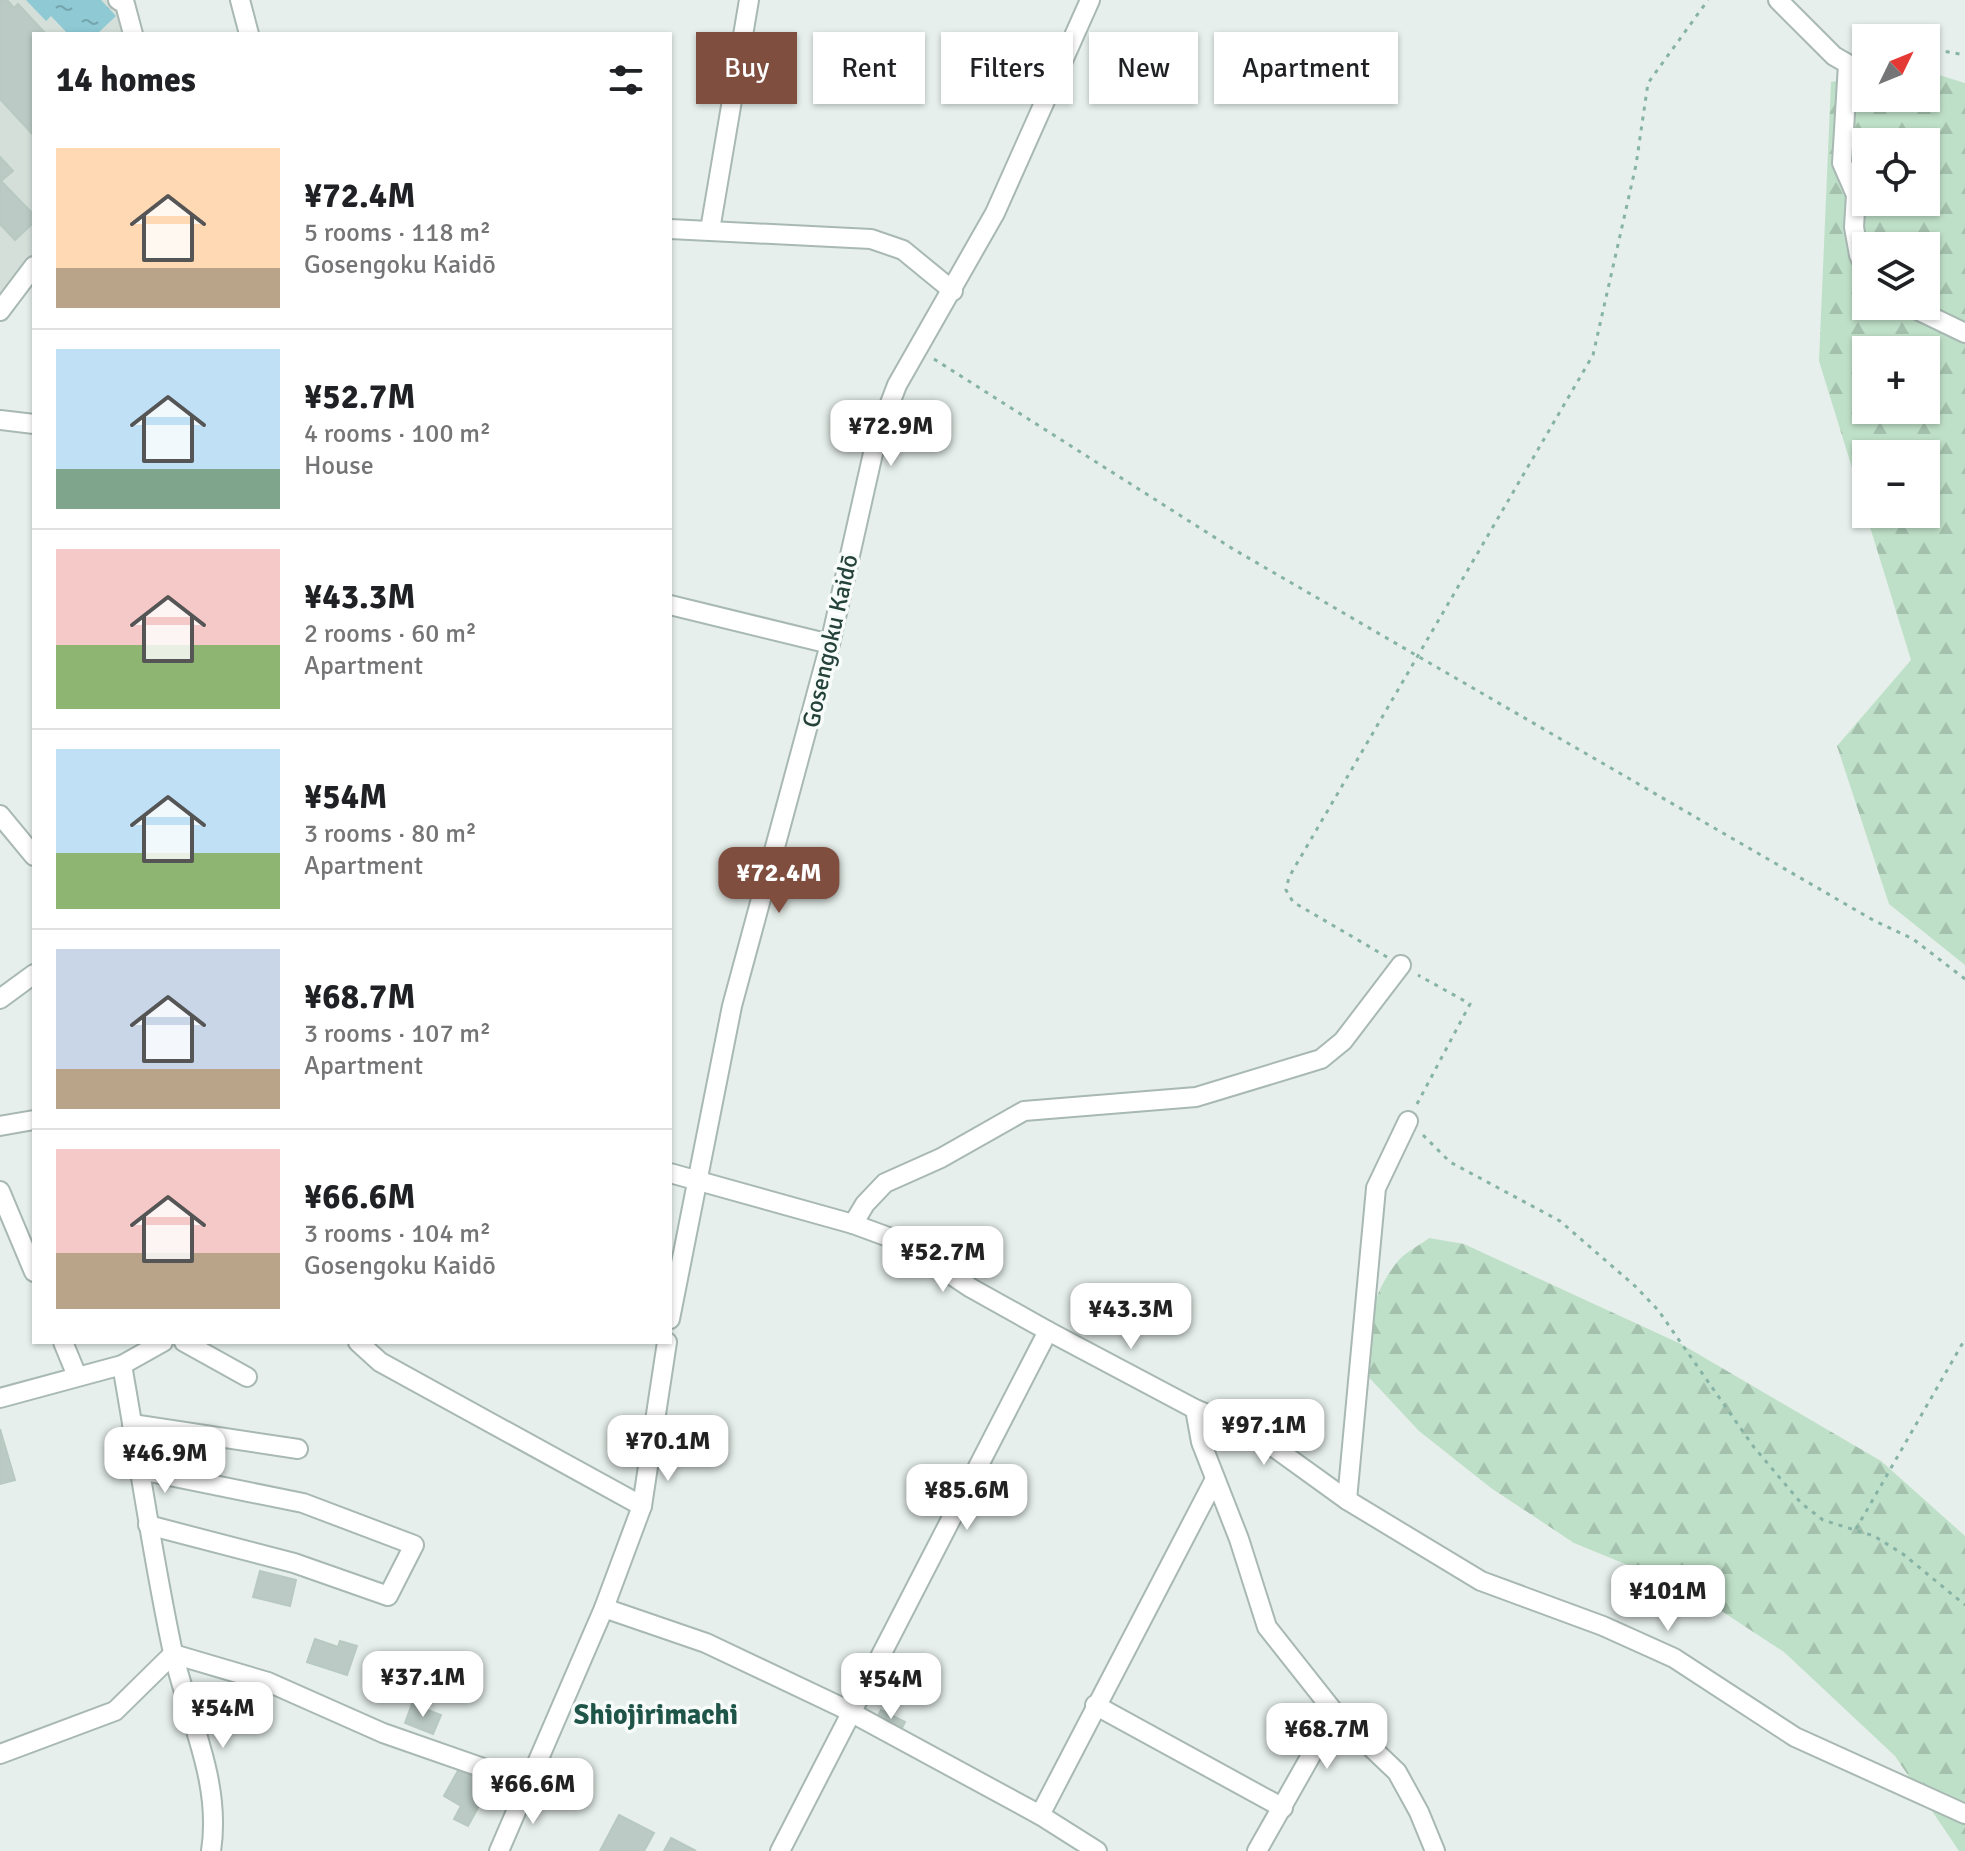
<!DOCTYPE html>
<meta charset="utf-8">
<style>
:root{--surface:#fff;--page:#f6f6f6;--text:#202124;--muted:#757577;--line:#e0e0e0;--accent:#7f4e3f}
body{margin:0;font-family:Signika,sans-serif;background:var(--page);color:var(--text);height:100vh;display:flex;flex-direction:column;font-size:30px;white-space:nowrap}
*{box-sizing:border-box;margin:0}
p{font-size:26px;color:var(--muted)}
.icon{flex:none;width:44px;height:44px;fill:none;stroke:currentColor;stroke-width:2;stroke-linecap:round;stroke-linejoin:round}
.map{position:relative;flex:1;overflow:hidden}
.drawer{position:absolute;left:32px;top:32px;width:640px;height:1312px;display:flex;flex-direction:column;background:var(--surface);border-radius:0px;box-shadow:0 2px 6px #0004}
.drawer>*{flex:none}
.banner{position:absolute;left:696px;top:32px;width:760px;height:72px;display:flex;gap:16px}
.needle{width:52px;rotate:47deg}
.tools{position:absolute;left:1852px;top:24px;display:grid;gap:16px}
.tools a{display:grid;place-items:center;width:88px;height:88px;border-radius:0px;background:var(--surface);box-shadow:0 2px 6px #0004;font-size:40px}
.price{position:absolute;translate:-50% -68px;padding:0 18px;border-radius:16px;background:#fff;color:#222;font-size:26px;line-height:52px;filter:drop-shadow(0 2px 4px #0008)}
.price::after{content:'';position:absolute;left:50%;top:48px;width:24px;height:18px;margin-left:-12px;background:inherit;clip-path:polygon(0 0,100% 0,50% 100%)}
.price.selected{background:var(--accent);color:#fff}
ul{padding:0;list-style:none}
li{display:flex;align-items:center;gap:24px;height:200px;padding:0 24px}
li+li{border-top:2px solid var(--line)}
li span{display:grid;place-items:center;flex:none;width:224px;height:160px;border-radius:0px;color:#555}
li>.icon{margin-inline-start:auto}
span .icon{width:96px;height:96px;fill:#fffc;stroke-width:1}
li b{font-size:34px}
h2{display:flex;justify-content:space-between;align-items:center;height:96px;padding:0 24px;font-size:34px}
.chip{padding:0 28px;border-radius:0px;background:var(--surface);box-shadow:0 2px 6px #0004;font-size:28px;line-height:72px}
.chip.selected{background:var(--accent);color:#fff}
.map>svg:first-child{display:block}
.built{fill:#d4dfda}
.forest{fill:url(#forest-firs);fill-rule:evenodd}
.water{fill:url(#water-ripples)}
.building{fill:#bbcac4;stroke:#b8c9c2;stroke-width:2}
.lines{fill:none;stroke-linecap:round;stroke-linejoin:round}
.minor-casing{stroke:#a8b8b2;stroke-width:22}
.path{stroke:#86b3a5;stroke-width:3;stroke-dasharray:4 6;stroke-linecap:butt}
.minor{stroke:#fff;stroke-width:18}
.labels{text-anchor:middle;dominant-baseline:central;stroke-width:7;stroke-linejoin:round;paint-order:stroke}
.street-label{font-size:24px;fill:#24423a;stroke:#f7fbf9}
.quarter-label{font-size:28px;font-weight:bold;fill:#1f5548;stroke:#f7fbf9}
</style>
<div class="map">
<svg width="1965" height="1851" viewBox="0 0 1965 1851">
<defs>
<pattern id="forest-firs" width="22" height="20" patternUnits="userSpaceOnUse" patternTransform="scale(2)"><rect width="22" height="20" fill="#bfe0c8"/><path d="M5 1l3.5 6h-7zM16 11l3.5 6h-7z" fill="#a4c1ad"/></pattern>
<pattern id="water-ripples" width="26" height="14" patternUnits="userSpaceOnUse" patternTransform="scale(2)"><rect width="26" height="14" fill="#8ec9d4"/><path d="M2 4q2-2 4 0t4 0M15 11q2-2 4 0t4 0" fill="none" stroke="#74a5ad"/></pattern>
</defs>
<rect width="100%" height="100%" fill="#e6efeb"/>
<polygon class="built" points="0,0 107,0 122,17 126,34 34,34 34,257 0,293"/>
<g class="forest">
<path d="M1926 71 1965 83V965L1889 904 1837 746 1911 660 1866 514H1926V454H1866V513L1819 361 1831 82 1866 75V98H1926ZM1866 142H1926V202H1866ZM1866 246H1926V306H1866ZM1866 350H1926V410H1866Z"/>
<path d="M1429 1238 1464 1244 1681 1344 1881 1461 1965 1536V1851H1959L1895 1756 1784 1652 1691 1591 1574 1543 1491 1488 1419 1431 1362 1370C1364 1332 1373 1291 1398 1261 1406 1252 1420 1245 1429 1238Z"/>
</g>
<polygon class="water" points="26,0 101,0 116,16 97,34 68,34 51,16 46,21"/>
<g class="building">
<polygon points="1,0 7,0 14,8 18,4 46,34 34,34 34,136 0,99"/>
<polygon points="0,157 13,171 1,181 34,215 34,222 15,240 0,224"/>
<polygon points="0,1429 15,1480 0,1484"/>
<polygon points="260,1571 296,1580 290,1606 253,1597"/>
<polygon points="315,1639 338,1647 340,1641 357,1646 347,1675 307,1662"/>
<polygon points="412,1704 441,1715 433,1734 405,1723"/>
<polygon points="881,1710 905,1722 900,1732 876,1719"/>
<polygon points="460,1767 491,1784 468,1826 454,1819 461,1806 444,1796"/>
<polygon points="619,1815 654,1833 644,1851 600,1851"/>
<polygon points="671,1838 696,1851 664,1851"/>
</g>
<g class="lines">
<g class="minor-casing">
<g id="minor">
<polyline points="118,0 125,4 133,34"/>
<polyline points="240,0 249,34"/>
<polyline points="1778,0 1834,56 1848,64 1842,163 1856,195 1854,227 1859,255 1866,270"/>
<polyline points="670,229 871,239 903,250 953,291"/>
<polyline points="710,230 749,0"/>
<polyline points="1909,306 1965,333"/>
<polyline points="0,311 34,266"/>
<polyline points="0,420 34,424"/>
<polyline points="670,605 830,644"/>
<polyline points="0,815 34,856"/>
<polyline points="0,999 34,974"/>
<polyline points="0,1126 34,1120"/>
<polyline points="670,1173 853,1224 902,1242 971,1288 1048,1331 1195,1409 1254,1433 1347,1500 1481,1581 1603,1626 1674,1658 1795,1737 1965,1814"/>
<polyline points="0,1191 34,1272"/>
<polyline points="853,1224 865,1204 885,1183 941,1158 1024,1111 1196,1097 1321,1059 1343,1041 1401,965"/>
<polyline points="670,1319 732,1006 830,644 876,440 897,385 995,213 1090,0"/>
<polyline points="63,1342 77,1376"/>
<polyline points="184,1342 247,1377"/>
<polyline points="358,1342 380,1362 642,1506"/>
<path d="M122 1365C139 1460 152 1554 172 1648 187 1716 222 1780 211 1851"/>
<polyline points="0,1398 122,1365 163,1342"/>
<polyline points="1195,1409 1201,1442 1239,1539 1267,1627 1335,1713 1397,1772 1419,1812 1435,1851"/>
<polyline points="132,1424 298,1449"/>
<polyline points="140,1470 303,1503 414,1545 388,1596 294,1563 148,1525"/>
<polyline points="1347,1500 1376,1188 1408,1121"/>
<polyline points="604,1608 706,1643 841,1707 1040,1815 1097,1851"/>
<polyline points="173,1654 268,1682 383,1733 529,1784"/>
<polyline points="1095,1705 1283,1808"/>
<polyline points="0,1754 115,1711 173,1654"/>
<polyline points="1040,1815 1215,1479"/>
<polyline points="499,1851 604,1608 642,1506 667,1342"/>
<polyline points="780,1851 1048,1331"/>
<polyline points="1257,1851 1335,1713"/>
</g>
</g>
<g class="path">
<polyline points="1926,48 1965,55"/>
<polyline points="934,359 1233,549 1873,920 1913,939 1965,979"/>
<polyline points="1387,957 1293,902 1286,890 1289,877 1593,355 1636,165 1648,83 1708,0"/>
<polyline points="1417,1104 1470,1004 1418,975"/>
<polyline points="1423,1135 1450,1162 1560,1221 1635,1286 1658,1310 1753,1446 1801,1503 1823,1520 1874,1536 1903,1554 1965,1605"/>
<polyline points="1856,1529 1965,1339"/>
</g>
<use href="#minor" class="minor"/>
</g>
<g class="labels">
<g class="street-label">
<text transform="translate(830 641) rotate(-77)">Gosengoku Kaidō</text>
</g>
<g class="quarter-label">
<text x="656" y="1715">Shiojirimachi</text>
</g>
</g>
</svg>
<div class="tools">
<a><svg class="needle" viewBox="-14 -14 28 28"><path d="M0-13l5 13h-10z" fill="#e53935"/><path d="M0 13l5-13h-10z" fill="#757577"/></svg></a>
<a><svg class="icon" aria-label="locate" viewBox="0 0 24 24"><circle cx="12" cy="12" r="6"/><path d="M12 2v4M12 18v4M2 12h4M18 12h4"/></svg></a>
<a><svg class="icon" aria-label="layers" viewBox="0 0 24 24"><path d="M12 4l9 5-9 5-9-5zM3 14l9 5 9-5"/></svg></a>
<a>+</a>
<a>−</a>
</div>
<b class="price" style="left:891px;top:468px">¥72.9M</b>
<b class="price selected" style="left:779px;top:915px">¥72.4M</b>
<b class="price" style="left:943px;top:1294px">¥52.7M</b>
<b class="price" style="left:1131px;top:1351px">¥43.3M</b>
<b class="price" style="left:1264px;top:1467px">¥97.1M</b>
<b class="price" style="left:668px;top:1483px">¥70.1M</b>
<b class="price" style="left:165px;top:1495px">¥46.9M</b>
<b class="price" style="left:967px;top:1532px">¥85.6M</b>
<b class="price" style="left:1668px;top:1633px">¥101M</b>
<b class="price" style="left:423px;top:1719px">¥37.1M</b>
<b class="price" style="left:891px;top:1721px">¥54M</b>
<b class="price" style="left:223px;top:1750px">¥54M</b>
<b class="price" style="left:1327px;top:1771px">¥68.7M</b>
<b class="price" style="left:533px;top:1826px">¥66.6M</b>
<div class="banner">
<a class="chip selected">Buy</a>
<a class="chip">Rent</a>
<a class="chip">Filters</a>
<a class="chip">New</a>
<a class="chip">Apartment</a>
</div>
<section class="drawer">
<h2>14 homes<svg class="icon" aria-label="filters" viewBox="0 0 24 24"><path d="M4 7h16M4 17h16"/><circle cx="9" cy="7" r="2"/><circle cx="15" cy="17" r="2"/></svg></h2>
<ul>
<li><span style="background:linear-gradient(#ffd9b3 75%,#b9a48a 0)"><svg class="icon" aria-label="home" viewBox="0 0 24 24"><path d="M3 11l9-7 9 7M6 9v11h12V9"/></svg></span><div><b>¥72.4M</b><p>5 rooms · 118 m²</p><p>Gosengoku Kaidō</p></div></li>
<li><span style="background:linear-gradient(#bfe0f5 75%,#7fa58c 0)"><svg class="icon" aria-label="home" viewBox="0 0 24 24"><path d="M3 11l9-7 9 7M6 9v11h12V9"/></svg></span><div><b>¥52.7M</b><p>4 rooms · 100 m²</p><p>House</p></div></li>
<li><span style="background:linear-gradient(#f6c9c9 60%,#8fb573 0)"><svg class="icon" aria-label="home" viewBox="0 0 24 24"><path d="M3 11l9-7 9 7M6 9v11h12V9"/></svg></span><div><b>¥43.3M</b><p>2 rooms · 60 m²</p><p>Apartment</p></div></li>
<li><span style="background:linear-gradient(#bfe0f5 65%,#8fb573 0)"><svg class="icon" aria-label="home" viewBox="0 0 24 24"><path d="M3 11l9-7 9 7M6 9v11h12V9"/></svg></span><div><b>¥54M</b><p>3 rooms · 80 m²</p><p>Apartment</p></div></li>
<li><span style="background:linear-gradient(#c9d6e8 75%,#b9a48a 0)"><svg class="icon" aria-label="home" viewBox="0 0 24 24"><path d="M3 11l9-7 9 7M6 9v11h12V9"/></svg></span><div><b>¥68.7M</b><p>3 rooms · 107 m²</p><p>Apartment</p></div></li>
<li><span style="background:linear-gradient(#f6c9c9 65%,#b9a48a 0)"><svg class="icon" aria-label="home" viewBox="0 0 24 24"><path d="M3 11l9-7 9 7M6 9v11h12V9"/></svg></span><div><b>¥66.6M</b><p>3 rooms · 104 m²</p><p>Gosengoku Kaidō</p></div></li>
</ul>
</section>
</div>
